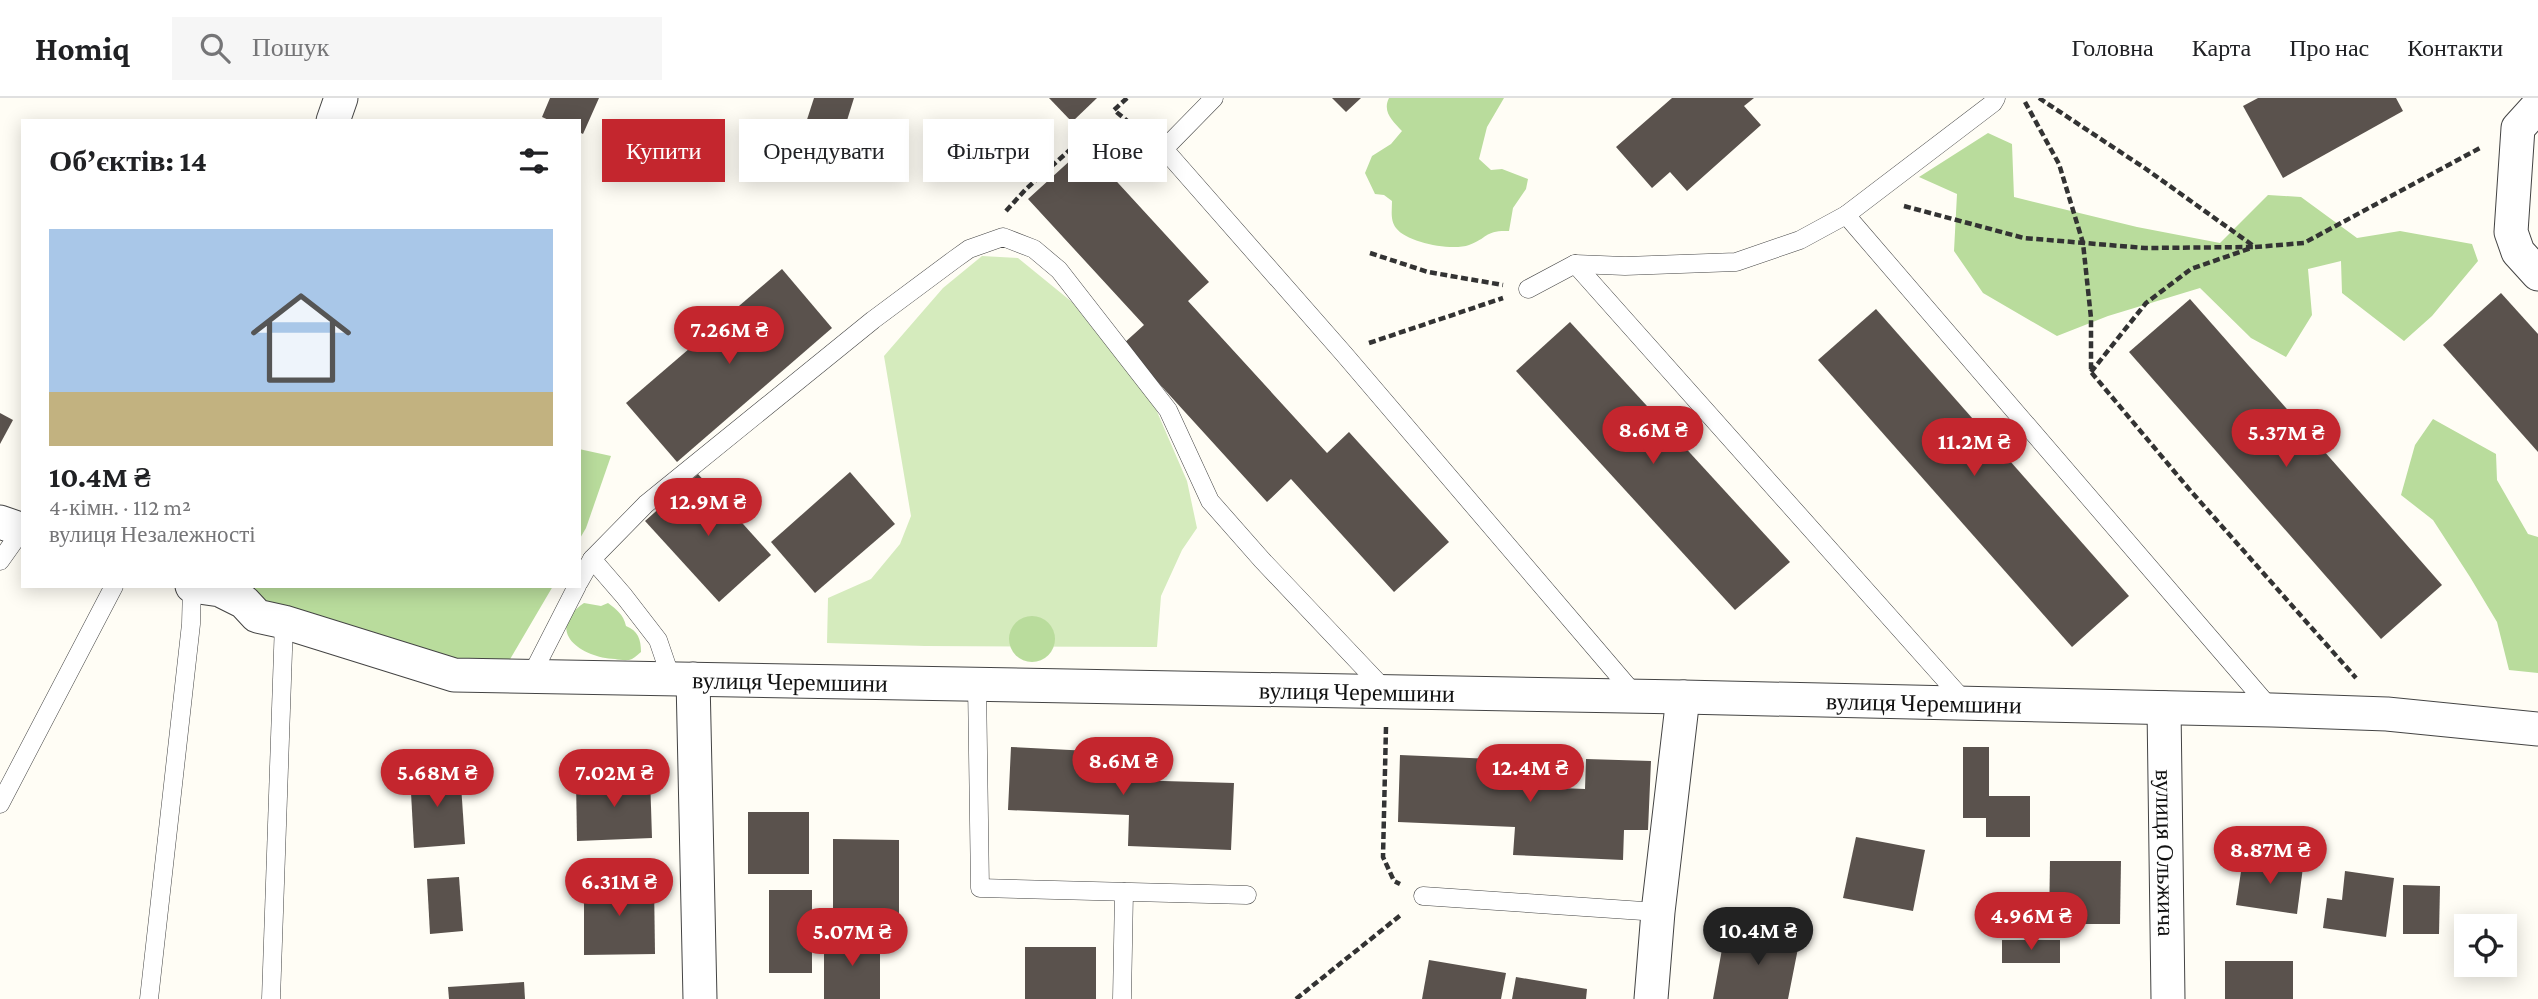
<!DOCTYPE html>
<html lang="uk">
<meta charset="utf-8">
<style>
:root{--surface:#fff;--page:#f6f6f6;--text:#202124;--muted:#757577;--line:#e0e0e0;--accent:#c4262e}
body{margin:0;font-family:"Crimson Pro",serif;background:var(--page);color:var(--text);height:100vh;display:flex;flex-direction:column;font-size:26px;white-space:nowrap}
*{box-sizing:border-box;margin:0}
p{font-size:23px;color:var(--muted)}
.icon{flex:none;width:38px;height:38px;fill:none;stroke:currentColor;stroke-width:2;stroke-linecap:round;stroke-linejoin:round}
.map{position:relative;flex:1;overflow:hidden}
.drawer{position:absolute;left:21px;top:21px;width:560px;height:469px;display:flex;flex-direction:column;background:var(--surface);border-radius:0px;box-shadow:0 4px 18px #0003}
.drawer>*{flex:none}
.guide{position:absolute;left:602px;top:21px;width:665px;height:63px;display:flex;gap:14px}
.fabs{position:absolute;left:2454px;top:816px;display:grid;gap:14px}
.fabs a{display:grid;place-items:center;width:63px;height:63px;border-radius:0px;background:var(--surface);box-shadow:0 4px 18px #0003;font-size:35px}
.price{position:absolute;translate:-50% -60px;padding:0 16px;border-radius:24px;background:var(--accent);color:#fff;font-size:23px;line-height:46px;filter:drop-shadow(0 2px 4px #0008)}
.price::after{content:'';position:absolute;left:50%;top:42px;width:21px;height:16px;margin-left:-10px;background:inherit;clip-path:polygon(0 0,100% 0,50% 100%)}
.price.current{background:#222;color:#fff}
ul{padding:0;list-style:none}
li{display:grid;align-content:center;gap:14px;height:371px;padding:0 28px}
li span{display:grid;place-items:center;height:217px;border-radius:0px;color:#555}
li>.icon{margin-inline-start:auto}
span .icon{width:126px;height:126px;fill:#fffc;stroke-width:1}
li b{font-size:30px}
h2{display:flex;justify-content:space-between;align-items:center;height:84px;padding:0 28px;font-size:30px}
.tag{padding:0 24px;border-radius:0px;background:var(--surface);box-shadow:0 4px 18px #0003;font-size:24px;line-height:63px}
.tag.current{background:var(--accent);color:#fff}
header{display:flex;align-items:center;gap:42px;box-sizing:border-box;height:98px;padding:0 35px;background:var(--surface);border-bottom:2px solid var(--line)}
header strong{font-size:33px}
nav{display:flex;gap:38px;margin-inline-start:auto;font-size:24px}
.search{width:490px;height:63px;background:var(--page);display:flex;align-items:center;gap:18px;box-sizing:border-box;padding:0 24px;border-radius:0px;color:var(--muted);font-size:26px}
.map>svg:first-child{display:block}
.green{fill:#d5ebbd}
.forest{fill:#b9dc9c}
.building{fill:#5a524d}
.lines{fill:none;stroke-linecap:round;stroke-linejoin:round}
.service-casing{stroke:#444;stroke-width:19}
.minor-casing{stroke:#444;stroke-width:35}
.path{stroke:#333;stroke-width:4.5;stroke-dasharray:7 3.5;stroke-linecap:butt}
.service{stroke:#fff;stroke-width:18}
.minor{stroke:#fff;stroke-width:33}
.labels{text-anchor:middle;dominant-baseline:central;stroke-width:7;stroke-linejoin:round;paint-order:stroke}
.street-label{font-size:24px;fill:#111;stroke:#fff}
</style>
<header>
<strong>Homiq</strong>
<div class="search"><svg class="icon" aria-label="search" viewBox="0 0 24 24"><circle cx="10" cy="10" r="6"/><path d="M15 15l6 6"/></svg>Пошук</div>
<nav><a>Головна</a><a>Карта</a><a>Про нас</a><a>Контакти</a></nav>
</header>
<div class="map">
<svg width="2538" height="901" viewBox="0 0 2538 901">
<rect width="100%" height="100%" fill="#fffdf5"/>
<polygon class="green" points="982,158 1018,160 1072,204 1155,309 1187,383 1197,430 1182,452 1161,498 1157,549 925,548 827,545 828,500 871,481 900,446 911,418 884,258 943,190"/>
<g class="forest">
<path d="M1389 0H1504L1487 29 1479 61 1491 72 1502 71 1528 81 1526 91 1513 110 1509 133C1485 132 1488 140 1469 147 1452 153 1407 145 1396 130 1390 122 1392 113 1392 103L1384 97 1375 96 1365 75 1372 58 1391 46 1402 33C1393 23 1382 14 1389 0Z"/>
<polygon points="1988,35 2012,46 2014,99 2137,129 2220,145 2268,97 2301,99 2357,140 2400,133 2472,146 2478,163 2432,218 2404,243 2342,195 2341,163 2308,171 2312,217 2286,259 2251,240 2200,190 2108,218 2057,238 1983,195 1954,153 1957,96 1919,79"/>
<polygon points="2433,321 2496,356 2497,382 2528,436 2538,439 2538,575 2509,572 2497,524 2470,479 2433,422 2401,397 2415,347"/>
<polygon points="579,351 611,358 586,430 579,442"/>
<polygon points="239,488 553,488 509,563 418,580 296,542 261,536 235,503"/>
<path d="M584 505 601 508 608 505C617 512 623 516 626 528 638 533 641 541 641 554 638 556 636 559 632 561 628 563 620 562 615 561 582 560 543 533 584 505Z"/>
<circle cx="1032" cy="541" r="23"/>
</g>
<g class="building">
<polygon points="550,0 599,0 583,36 579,34 579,23 551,23 542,19"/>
<polygon points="814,0 854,0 839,48 802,37"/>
<polygon points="1049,0 1097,0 1072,24"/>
<polygon points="1332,0 1361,0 1346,14"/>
<polygon points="1672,0 1754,0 1744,8 1761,27 1687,93 1670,74 1652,90 1616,49"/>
<polygon points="2258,0 2396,0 2403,13 2283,80 2243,8"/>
<polygon points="1085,49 1209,184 1188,203 1327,355 1349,334 1449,444 1394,494 1291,381 1267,404 1123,246 1144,227 1028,101"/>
<polygon points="782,171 832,230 677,364 626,305"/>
<polygon points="2501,195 2538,236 2538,354 2443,247"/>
<polygon points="2190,201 2442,487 2381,541 2129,254"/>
<polygon points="1876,211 2129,498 2072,549 1818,262"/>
<polygon points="1570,224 1790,464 1735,512 1516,273"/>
<polygon points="0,315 13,322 0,346"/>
<polygon points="850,374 895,426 815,495 771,444"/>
<polygon points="698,376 771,457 719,504 645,423"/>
<polygon points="1011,649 1129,655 1128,682 1234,685 1231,752 1128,748 1129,717 1008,712"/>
<polygon points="1963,649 1989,649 1989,698 2030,698 2030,739 1986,739 1986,720 1963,720"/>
<polygon points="1400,657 1516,662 1515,688 1585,691 1586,661 1651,663 1648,732 1624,732 1623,762 1513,757 1515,729 1398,724"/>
<polygon points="460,672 465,746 414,750 410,676"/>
<polygon points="650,678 652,740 577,743 576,681"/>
<rect x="748" y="714" width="61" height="62"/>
<polygon points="1856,739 1925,752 1913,813 1843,800"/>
<polygon points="833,741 899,742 899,819 833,819"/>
<polygon points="2243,760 2303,769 2297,816 2236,807"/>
<polygon points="2050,763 2121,763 2120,826 2049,826"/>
<polygon points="2345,773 2394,780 2386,839 2323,830 2327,800 2342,802"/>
<polygon points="459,779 463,833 430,836 427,781"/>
<polygon points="584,784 654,784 655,856 584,857"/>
<polygon points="2403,787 2440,788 2439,836 2403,836"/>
<rect x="769" y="792" width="43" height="83"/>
<polygon points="1765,828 1801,835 1788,901 1713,901 1724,840 1761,847"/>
<rect x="824" y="840" width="56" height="61"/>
<rect x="2002" y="842" width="58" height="23"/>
<rect x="1025" y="849" width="71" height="52"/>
<polygon points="1429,862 1506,875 1501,901 1422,901"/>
<rect x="2225" y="863" width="68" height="38"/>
<polygon points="1516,879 1587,891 1586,901 1512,901"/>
<polygon points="524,884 525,901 449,901 448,889"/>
</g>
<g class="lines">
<g class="service-casing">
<g id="service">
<polyline points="1214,0 1164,51 1344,256 1636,598"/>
<polyline points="1996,0 1993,5 1846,117 2272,612"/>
<polyline points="1575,166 1966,605"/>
<polyline points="1528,191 1575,166 1625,168 1736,164 1800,142 1846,117"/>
<polyline points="592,461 624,498 658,542 671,580"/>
<polyline points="0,463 22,432"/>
<polyline points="579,484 592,461 646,406 873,222 955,161 969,151 1003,139 1034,151 1059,172 1168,312 1210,403 1262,462 1387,594"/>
<polyline points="531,578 577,488"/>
<polyline points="977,586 980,790 1247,797"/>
<polyline points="0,706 114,488"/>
<polyline points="1423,798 1658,814"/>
<polyline points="149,901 191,526 192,488"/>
<polyline points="271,901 284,524"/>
<polyline points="1122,901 1124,794"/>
</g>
</g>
<g class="minor-casing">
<g id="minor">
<polyline points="2538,8 2518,30 2511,134 2518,154 2538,176"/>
<polyline points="333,23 341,0"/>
<polyline points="0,424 23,432"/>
<path id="s1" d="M192 488 220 492 244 504 257 518 284 524 454 577 1683 599 2272 612 2387 616 2538 631"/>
<polyline points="693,581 700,901"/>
<path id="s2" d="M2164 610 2168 901"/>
<polyline points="1651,901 1658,814 1683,599"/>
</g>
</g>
<g class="path">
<polyline points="1127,0 1114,12 1138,32"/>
<polyline points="2039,0 2146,71 2255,149 2304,145 2480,50"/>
<polyline points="2025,4 2059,66 2083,145 2091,220 2091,274 2189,391 2356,580"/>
<polyline points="1904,108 2024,140 2145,150 2254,149"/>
<polyline points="1006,113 1026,91 1081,42 1137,32"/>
<polyline points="1370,155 1428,174 1503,187"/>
<polyline points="1369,245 1503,200"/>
<polyline points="2091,274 2146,205 2191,171 2251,150"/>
<polyline points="1386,629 1383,759 1394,783 1400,786"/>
<polyline points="1296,901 1402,816"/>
</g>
<use href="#service" class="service"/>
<use href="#minor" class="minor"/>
</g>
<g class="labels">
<g class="street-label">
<text stroke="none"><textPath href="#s1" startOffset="616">вулиця Черемшини</textPath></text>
<text stroke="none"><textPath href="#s1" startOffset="1183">вулиця Черемшини</textPath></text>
<text stroke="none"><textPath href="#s1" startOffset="1750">вулиця Черемшини</textPath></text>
<text stroke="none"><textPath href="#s2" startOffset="145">вулиця Ольжича</textPath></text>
</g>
</g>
</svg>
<div class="fabs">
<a><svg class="icon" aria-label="locate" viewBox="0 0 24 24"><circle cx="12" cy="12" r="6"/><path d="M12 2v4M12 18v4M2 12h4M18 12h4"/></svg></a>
</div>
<b class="price" style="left:729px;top:268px">7.26M ₴</b>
<b class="price" style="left:1653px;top:368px">8.6M ₴</b>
<b class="price" style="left:2286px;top:371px">5.37M ₴</b>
<b class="price" style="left:1974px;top:380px">11.2M ₴</b>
<b class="price" style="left:708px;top:440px">12.9M ₴</b>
<b class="price" style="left:1123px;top:699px">8.6M ₴</b>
<b class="price" style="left:1530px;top:706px">12.4M ₴</b>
<b class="price" style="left:437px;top:711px">5.68M ₴</b>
<b class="price" style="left:614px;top:711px">7.02M ₴</b>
<b class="price" style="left:2270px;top:788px">8.87M ₴</b>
<b class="price" style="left:619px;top:820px">6.31M ₴</b>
<b class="price" style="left:2031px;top:854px">4.96M ₴</b>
<b class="price current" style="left:1758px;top:869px">10.4M ₴</b>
<b class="price" style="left:852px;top:870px">5.07M ₴</b>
<div class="guide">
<a class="tag current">Купити</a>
<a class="tag">Орендувати</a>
<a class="tag">Фільтри</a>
<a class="tag">Нове</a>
</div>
<section class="drawer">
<h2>Об’єктів: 14<svg class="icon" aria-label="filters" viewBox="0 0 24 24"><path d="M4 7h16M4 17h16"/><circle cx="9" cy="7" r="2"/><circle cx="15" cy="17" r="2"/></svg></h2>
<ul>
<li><span style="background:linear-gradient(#a9c7e8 75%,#c2b280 0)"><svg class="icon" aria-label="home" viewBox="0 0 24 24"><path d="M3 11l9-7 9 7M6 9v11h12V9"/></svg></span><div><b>10.4M ₴</b><p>4-кімн. · 112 m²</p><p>вулиця Незалежності</p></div></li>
</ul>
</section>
</div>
